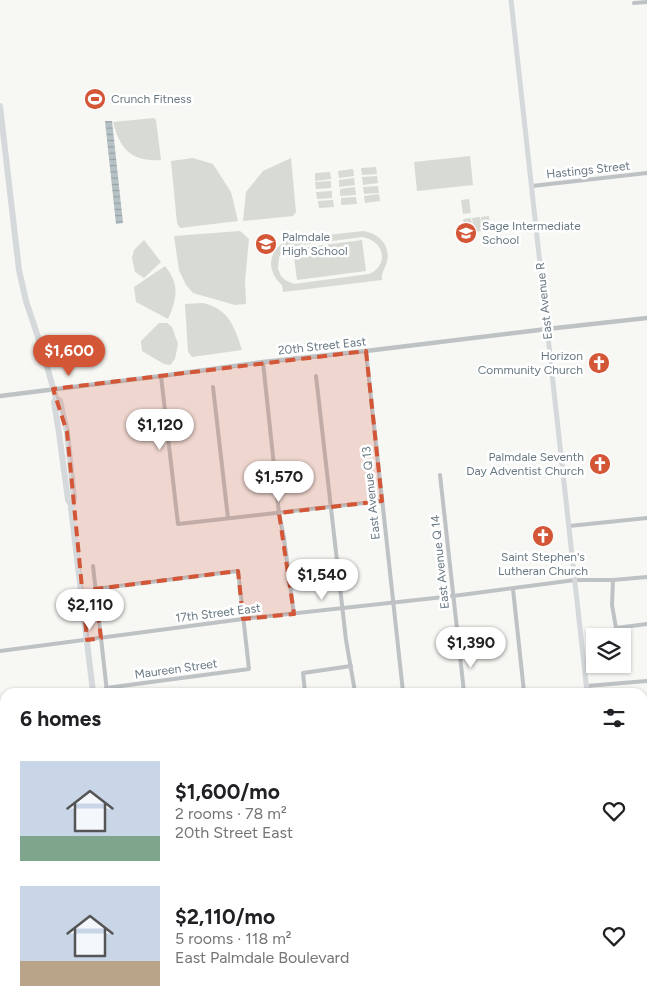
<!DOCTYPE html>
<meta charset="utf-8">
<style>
:root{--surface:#fff;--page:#f6f6f6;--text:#202124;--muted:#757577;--accent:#d35637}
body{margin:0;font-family:Figtree,sans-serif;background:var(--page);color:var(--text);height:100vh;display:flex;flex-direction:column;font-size:19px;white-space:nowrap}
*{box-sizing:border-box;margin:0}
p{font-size:16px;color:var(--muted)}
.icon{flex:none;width:28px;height:28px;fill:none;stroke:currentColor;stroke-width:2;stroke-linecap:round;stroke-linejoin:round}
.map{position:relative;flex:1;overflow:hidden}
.panel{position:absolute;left:0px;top:688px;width:648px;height:321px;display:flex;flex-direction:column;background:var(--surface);border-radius:15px 15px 0 0;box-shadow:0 1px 4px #0004}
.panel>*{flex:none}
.controls{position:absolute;left:586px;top:628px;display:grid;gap:10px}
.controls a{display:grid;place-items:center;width:45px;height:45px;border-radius:0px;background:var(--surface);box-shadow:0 1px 4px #0004;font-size:25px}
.price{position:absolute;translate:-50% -42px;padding:0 11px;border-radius:18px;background:#fff;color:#222;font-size:16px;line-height:32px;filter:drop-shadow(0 1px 2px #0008)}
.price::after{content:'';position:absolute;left:50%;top:30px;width:15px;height:11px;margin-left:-8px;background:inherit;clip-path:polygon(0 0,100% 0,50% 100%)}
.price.selected{background:var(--accent);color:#fff}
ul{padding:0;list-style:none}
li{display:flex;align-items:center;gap:15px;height:125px;padding:0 20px}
li span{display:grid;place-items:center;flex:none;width:140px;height:100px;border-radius:0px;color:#555}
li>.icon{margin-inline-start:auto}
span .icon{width:60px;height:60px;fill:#fffc;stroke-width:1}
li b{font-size:21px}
h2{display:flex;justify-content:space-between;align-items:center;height:60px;padding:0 20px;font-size:21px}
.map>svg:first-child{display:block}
.green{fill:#d7dbd4;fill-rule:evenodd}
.water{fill:url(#water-rules)}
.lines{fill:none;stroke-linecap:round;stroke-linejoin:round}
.minor{stroke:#bec2c5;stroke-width:4}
.tertiary{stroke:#bec2c5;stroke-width:4.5}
.secondary{stroke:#d5d9dc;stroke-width:5}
.trunk{stroke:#d5d9dc;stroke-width:6}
.marked{fill:#d35637;fill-opacity:0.2;stroke:#d35637;stroke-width:4;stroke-dasharray:10 6;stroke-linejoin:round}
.labels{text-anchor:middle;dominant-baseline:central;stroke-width:5;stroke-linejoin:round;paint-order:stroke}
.poi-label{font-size:12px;fill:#687882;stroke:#fff;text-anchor:start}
.street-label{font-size:12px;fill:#687882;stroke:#fff}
</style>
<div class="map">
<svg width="647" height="1008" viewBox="0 0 647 1008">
<defs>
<pattern id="water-rules" width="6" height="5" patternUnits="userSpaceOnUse" patternTransform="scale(1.25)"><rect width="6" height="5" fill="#b5c1c4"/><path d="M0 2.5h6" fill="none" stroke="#97a2a5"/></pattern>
</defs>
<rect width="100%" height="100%" fill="#f7f7f4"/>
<g class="green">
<path d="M154 118 156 120 161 160C131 162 120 149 113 122Z"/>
<polygon points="470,156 473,185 417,191 414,162"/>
<polygon points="193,158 213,164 231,192 238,221 180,228 177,223 171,161"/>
<polygon points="291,158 296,212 293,216 243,221 246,192 263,171"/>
<polygon points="376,167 377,174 362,175 361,168"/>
<polygon points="353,169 354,176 339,178 338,171"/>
<polygon points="330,172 331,179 315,181 315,173"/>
<polygon points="377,176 378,183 363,185 362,177"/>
<polygon points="354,178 355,185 339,187 339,180"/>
<polygon points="331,181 331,188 316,189 315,182"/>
<polygon points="378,186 379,193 364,194 363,187"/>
<polygon points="355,187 356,195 340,196 340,189"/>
<polygon points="332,191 332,198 317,199 316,192"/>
<polygon points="379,194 380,201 365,203 364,196"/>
<polygon points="356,197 357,204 341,205 341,198"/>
<polygon points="469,199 471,213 463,214 461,200"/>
<polygon points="333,200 334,207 319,208 318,201"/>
<polygon points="489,216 490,230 483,231 481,217"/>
<polygon points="480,217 482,231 474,232 472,218"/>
<polygon points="471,218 473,232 465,233 463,219"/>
<polygon points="240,231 249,239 245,281 246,304 235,305 193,293 186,285 179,270 174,236"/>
<path d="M363 231C378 233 391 245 387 261 386 268 381 272 382 280L283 292 282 285C264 269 269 246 292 239ZM362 237C384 240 390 265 369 274L294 284 285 280 281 276 278 269 279 257 284 251 288 247Z"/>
<polygon points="144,240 161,262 144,278 135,272 132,258 134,250"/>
<polygon points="362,240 366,271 297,280 293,249"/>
<path d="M165 266C180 285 177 298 168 319L136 302 134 287Z"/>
<path d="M203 303C207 304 211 305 214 307 231 314 237 334 242 350L192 357 188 352 185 304Z"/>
<polygon points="159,323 167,323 172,327 178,344 175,359 170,365 164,364 142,351 141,341"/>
</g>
<polygon class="water" points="105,121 112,121 123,223 116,224"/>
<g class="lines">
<g class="minor">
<polyline points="634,3 647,2"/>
<polyline points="532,186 647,173"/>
<polyline points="366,351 403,692"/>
<polyline points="263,362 279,513 284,538 294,614"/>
<polyline points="161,376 178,524 382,501"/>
<polyline points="316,376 346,640 355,692"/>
<polyline points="213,387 228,518"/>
<polyline points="440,475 464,692"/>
<polyline points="569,526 647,518"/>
<polyline points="93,566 107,692"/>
<polyline points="613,580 612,605 616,628 647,624"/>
<polyline points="95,589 238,571 249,669 106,688"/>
<polyline points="513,589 524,692"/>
<polyline points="0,651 243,619 453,596 575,580 613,580 647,577"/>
<polyline points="586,686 647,681"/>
<polyline points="305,692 303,673 351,666"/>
<polyline points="642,744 647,744"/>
<polyline points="0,915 5,914"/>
<polyline points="340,1004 341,1005"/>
<polyline points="435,1004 436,1008"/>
</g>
<polyline class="tertiary" points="0,396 161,376 263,362 366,351 547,329 647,318"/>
<g class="secondary">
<polyline points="511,0 587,692"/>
<polyline points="621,1004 621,1008"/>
</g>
<g class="trunk">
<polyline points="0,106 19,270 26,301 42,349 56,398 54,402 59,433 68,500 71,505"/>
<polyline points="56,398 60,401 67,432 69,452 74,498 71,508 93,692"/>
<polyline points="129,1004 129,1008"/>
</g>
</g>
<path class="marked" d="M366 351 382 501 279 513 294 614 243 619 238 571 95 589 101 638 87 640 67 432 53 389Z"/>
<defs>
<g id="stadium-disc" transform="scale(1.125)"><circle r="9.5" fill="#d35637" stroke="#fff"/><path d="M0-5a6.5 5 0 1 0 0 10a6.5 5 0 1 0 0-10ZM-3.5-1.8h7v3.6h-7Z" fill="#fff"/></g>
<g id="school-disc" transform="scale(1.125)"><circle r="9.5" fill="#d35637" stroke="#fff"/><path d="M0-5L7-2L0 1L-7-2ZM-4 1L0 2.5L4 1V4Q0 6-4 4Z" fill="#fff"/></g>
<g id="church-disc" transform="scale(1.125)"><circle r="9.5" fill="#d35637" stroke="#fff"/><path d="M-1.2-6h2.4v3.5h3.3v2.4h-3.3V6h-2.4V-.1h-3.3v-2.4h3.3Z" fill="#fff"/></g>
</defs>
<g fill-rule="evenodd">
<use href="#stadium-disc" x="95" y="99"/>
<use href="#school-disc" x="466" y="233"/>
<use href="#school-disc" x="266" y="244"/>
<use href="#church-disc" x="599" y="363"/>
<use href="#church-disc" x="600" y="464"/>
<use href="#church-disc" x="543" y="536"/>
</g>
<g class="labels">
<g class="poi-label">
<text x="111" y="99">Crunch Fitness</text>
<text x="482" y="226">Sage Intermediate<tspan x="482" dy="14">School</tspan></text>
<text x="282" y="237">Palmdale<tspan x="282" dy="14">High School</tspan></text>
<text x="583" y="356" text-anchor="end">Horizon<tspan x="583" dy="14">Community Church</tspan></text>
<text x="584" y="457" text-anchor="end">Palmdale Seventh<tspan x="584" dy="14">Day Adventist Church</tspan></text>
<text x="543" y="557" text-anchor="middle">Saint Stephen's<tspan x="543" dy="14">Lutheran Church</tspan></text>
</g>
<g class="street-label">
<text transform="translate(588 170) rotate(-6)">Hastings Street</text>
<text transform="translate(544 301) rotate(-96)">East Avenue R</text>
<text transform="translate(322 346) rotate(-6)">20th Street East</text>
<text transform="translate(371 493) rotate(-96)">East Avenue Q 13</text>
<text transform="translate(440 562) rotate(-96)">East Avenue Q 14</text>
<text transform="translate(218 613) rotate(-7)">17th Street East</text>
<text transform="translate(176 669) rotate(-8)">Maureen Street</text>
</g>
</g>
</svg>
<div class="controls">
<a><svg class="icon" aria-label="layers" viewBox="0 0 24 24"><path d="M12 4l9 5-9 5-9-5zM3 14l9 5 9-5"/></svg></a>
</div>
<b class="price selected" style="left:69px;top:377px">$1,600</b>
<b class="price" style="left:160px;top:451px">$1,120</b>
<b class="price" style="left:279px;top:503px">$1,570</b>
<b class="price" style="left:322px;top:601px">$1,540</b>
<b class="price" style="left:90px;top:631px">$2,110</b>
<b class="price" style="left:471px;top:669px">$1,390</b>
<section class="panel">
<h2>6 homes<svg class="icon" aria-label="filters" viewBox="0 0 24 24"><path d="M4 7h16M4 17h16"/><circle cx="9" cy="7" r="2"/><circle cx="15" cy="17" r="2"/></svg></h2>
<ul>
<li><span style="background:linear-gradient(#c9d6e8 75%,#7fa58c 0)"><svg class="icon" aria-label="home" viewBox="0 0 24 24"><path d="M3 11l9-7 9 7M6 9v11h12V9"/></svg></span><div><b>$1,600/mo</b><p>2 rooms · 78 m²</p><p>20th Street East</p></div><svg class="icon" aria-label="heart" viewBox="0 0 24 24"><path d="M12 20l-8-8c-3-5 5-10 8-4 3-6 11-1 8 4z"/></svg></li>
<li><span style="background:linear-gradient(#c9d6e8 75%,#b9a48a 0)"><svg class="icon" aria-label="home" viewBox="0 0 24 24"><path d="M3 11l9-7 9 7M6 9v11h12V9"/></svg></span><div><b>$2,110/mo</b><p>5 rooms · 118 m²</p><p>East Palmdale Boulevard</p></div><svg class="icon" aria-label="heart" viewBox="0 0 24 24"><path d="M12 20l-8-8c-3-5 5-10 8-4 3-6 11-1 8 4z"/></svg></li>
</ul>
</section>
</div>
